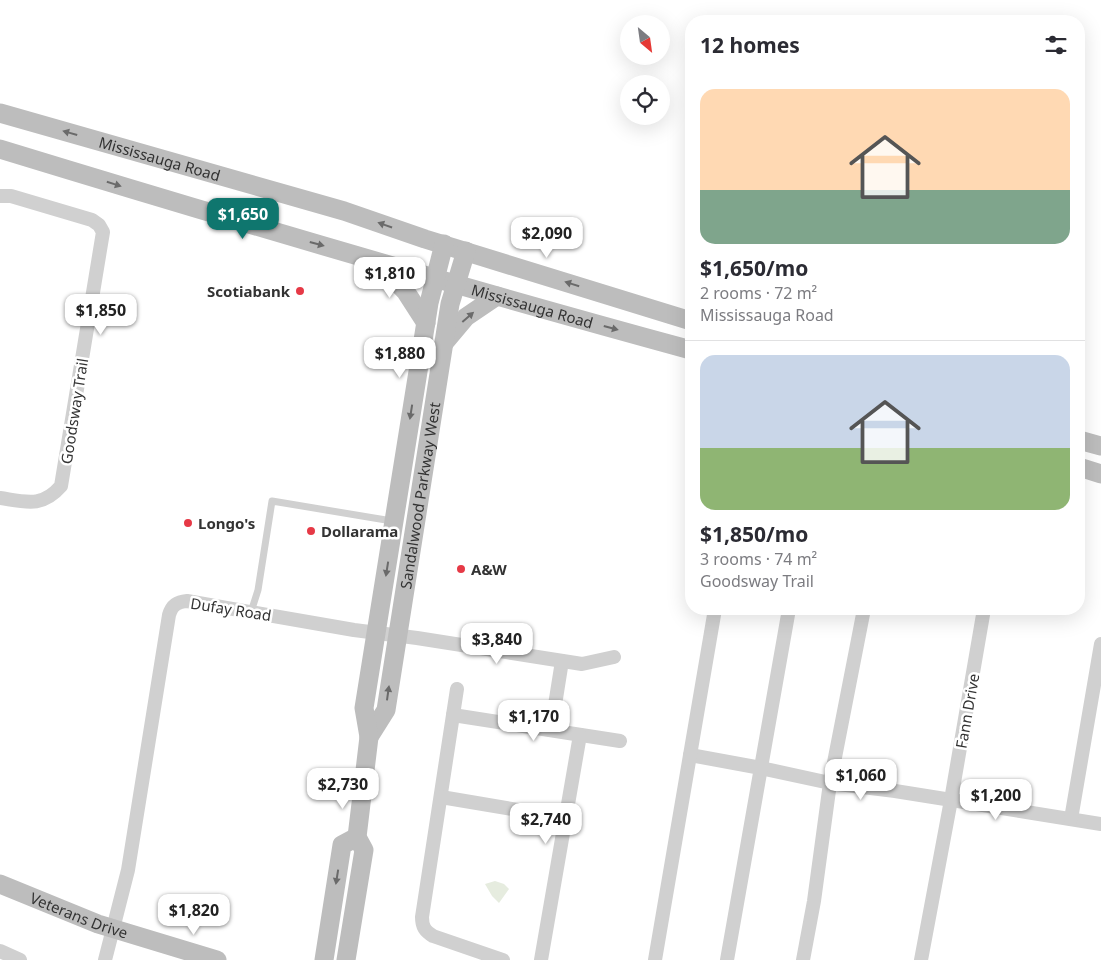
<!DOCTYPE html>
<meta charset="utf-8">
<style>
:root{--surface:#fff;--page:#f2f2f3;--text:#2b2b33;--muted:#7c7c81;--line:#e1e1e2;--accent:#0f766e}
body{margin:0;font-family:"Noto Sans",sans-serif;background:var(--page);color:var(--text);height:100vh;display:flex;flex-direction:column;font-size:19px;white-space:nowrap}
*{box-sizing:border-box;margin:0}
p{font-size:16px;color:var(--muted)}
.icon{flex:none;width:28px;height:28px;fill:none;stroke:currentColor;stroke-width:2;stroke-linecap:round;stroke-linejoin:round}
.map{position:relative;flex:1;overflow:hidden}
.sheet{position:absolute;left:685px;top:15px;width:400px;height:600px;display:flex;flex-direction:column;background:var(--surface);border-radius:20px;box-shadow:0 5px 20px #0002}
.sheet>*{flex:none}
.needle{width:32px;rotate:151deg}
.fabs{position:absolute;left:620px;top:15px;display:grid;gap:10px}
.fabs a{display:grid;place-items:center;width:50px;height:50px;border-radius:50%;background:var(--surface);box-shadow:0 5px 20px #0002;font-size:25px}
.price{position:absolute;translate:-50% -42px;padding:0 11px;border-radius:10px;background:#fff;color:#222;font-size:16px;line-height:32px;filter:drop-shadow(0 1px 2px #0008)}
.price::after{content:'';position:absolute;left:50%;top:30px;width:15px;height:11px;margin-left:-8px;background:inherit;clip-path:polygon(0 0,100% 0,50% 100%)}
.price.active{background:var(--accent);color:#fff}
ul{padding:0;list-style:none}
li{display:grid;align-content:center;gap:10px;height:265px;padding:0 15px}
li+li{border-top:1px solid var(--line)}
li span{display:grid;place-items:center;height:155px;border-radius:15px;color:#555}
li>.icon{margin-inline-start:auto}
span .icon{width:90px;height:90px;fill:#fffc;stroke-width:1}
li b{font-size:21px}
h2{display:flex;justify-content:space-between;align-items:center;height:60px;padding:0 15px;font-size:21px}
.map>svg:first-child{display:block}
.green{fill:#e6ecdf}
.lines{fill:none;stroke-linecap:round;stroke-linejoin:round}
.lane{stroke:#d0d0d0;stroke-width:7}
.street{stroke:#d0d0d0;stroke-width:14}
.secondary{stroke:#bdbdbd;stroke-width:19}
.oneway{fill:#6a6a6a}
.poi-dot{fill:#e63946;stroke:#fff;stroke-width:2}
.labels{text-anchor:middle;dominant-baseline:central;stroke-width:5;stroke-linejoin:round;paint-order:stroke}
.street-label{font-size:15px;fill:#333;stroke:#fff}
.poi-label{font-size:15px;font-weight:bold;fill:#333;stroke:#fff;text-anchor:start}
</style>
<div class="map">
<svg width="1101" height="960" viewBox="0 0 1101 960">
<rect width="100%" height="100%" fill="#fff"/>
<polygon class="green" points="495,881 504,884 509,889 499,903 492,896 485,884"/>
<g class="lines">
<polyline class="lane" points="251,612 258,590 272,501 392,521"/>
<g class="street">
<path d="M0 196H11L92 220 99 225 103 232 61 486C42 508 26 502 0 498"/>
<path d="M457 689 422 917C422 927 425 931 433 936L503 960"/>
<polyline points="453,715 620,741"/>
<polyline points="551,730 562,661"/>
<polyline points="690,755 761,768 830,783 895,791 1101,824"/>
<polyline points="441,797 566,818"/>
<polyline points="1071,819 1101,644"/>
<polyline points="0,951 20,960"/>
<path d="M105 960 128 870 169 615C172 605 177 602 187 601L354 630 417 638 582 664 614 657"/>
<polyline points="541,960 580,735"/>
<polyline points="655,960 715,609"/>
<polyline points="727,960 789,609"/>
<polyline points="803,960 814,901 830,783 864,609"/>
<polyline points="921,960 951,800 984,609"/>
</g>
<g class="secondary">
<path id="s1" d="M0 113 344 211 425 239 691 321"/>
<path id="s2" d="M0 149C229 219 460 287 691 350"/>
<polyline points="377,262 406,292 426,323"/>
<polyline points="445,342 466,317 497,296"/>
<polyline points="1079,440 1101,446"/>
<polyline points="1079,467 1101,474"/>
<path id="s3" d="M369 737 386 710 450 304 466 251"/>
<path id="s4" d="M0 884 98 924 217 960"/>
<polyline points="324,960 342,845 357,837"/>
<polyline points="346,960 364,850 357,837 369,737 364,708 429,303 444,244"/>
</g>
</g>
<defs><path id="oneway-solid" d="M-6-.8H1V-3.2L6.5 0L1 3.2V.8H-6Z" transform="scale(1.25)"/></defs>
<g class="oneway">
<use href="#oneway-solid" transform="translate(70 133) rotate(-164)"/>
<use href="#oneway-solid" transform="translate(114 184) rotate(17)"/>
<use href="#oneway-solid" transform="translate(385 225) rotate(-161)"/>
<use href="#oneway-solid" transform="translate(317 244) rotate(15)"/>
<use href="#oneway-solid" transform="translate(572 284) rotate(-163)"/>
<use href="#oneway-solid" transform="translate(468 317) rotate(-41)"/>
<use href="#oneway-solid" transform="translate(611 328) rotate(15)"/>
<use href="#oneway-solid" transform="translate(411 412) rotate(99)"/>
<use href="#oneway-solid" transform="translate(387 569) rotate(99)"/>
<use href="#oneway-solid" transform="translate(388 693) rotate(-82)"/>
<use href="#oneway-solid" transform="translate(337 877) rotate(99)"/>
</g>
<g class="poi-dot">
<circle cx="300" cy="291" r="5"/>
<circle cx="188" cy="523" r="5"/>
<circle cx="311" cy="531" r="5"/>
<circle cx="461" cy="569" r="5"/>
</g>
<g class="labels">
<g class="street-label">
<text stroke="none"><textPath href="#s1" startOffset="166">Mississauga Road</textPath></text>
<text stroke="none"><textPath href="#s2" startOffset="555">Mississauga Road</textPath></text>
<text transform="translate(74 411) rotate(-81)">Goodsway Trail</text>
<text stroke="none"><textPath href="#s3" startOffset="249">Sandalwood Parkway West</textPath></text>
<text transform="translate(231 609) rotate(9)">Dufay Road</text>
<text transform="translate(967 711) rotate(-80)">Fann Drive</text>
<text stroke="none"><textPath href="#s4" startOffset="85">Veterans Drive</textPath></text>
</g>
<g class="poi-label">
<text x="290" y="291" text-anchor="end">Scotiabank</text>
<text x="198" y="523">Longo's</text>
<text x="321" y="531">Dollarama</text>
<text x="471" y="569">A&amp;W</text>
</g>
</g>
</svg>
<div class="fabs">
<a><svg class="needle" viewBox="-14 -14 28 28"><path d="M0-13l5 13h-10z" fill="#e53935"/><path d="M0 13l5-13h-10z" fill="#7c7c81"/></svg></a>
<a><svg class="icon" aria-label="locate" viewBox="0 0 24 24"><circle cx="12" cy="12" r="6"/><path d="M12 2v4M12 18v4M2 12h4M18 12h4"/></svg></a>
</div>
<b class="price active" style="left:243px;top:240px">$1,650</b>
<b class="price" style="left:547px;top:259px">$2,090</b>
<b class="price" style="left:390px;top:299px">$1,810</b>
<b class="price" style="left:101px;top:336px">$1,850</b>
<b class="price" style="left:400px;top:379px">$1,880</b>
<b class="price" style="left:497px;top:665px">$3,840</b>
<b class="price" style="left:534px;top:742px">$1,170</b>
<b class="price" style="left:861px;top:801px">$1,060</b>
<b class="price" style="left:343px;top:810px">$2,730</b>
<b class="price" style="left:996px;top:821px">$1,200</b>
<b class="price" style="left:546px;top:845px">$2,740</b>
<b class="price" style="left:194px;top:936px">$1,820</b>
<section class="sheet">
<h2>12 homes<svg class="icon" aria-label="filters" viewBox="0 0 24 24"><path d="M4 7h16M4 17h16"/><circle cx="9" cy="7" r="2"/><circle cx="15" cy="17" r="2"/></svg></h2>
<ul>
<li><span style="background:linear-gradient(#ffd9b3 65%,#7fa58c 0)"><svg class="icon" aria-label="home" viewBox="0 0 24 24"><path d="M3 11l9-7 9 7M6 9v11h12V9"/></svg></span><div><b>$1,650/mo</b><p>2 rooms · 72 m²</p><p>Mississauga Road</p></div></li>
<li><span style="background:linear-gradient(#c9d6e8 60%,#8fb573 0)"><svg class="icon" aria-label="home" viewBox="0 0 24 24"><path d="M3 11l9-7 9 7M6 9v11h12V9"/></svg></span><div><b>$1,850/mo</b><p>3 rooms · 74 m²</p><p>Goodsway Trail</p></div></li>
</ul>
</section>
</div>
